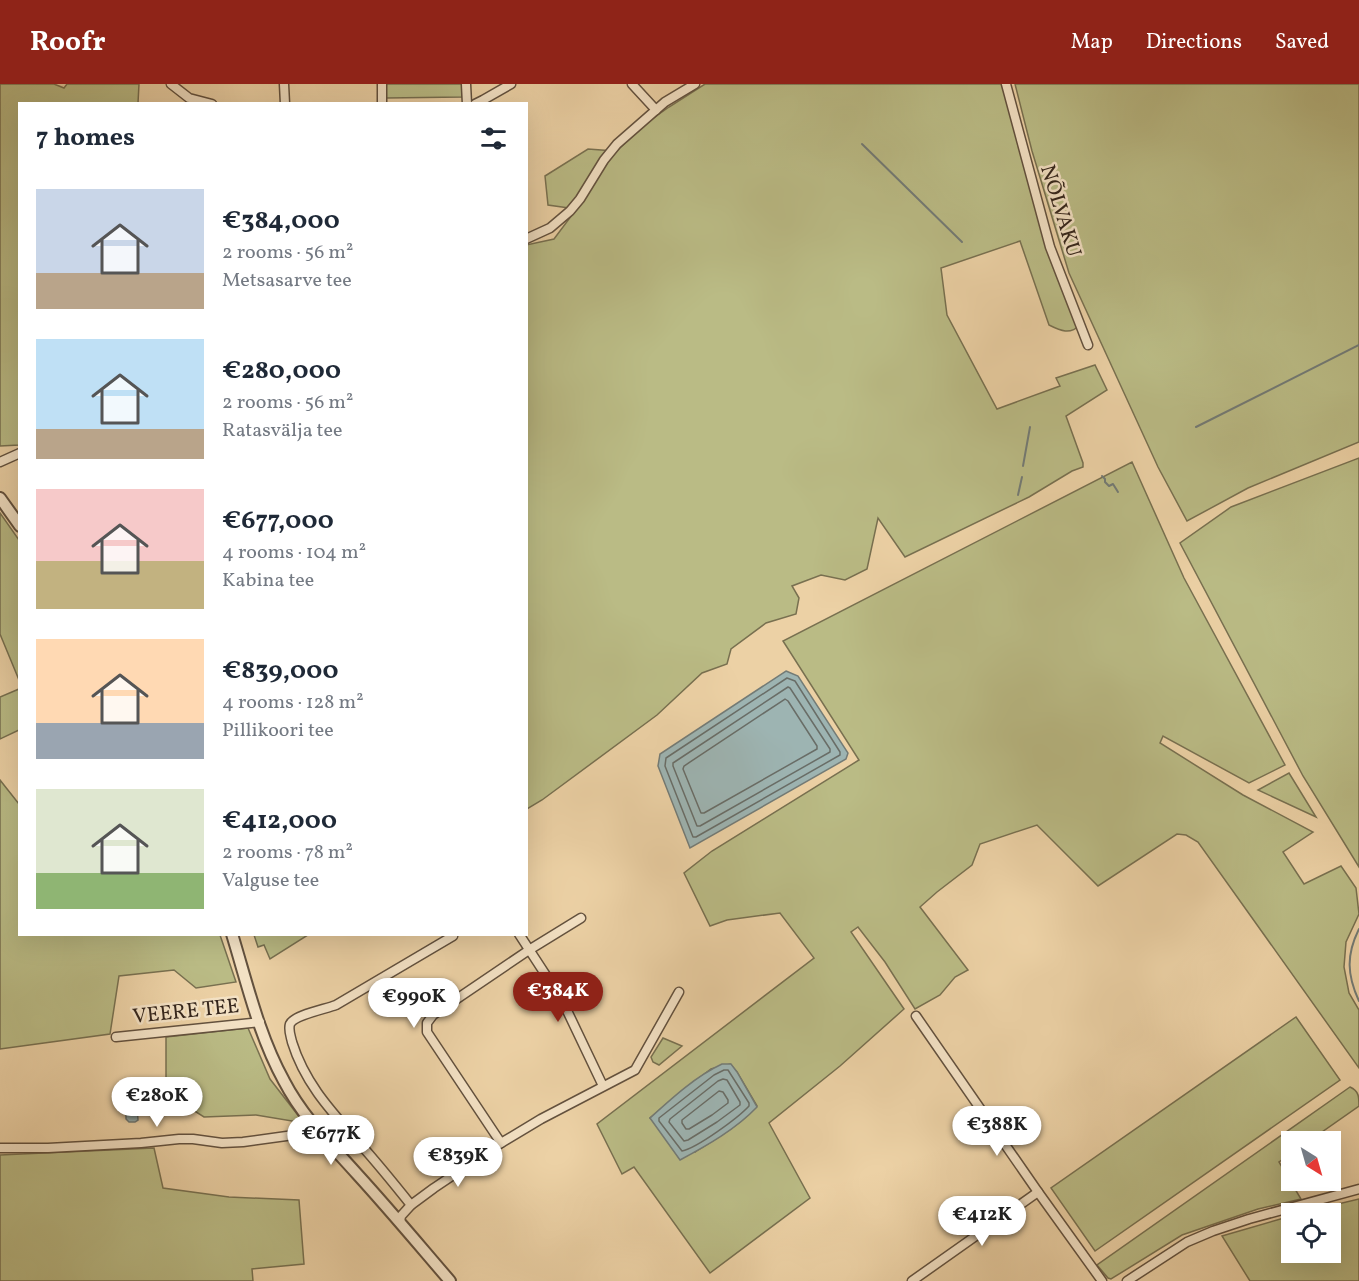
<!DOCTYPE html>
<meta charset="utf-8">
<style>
:root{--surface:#fff;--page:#f2f2f3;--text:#1f2937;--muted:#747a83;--accent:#8f2418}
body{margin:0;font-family:Vollkorn,serif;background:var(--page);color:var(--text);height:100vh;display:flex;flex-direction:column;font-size:22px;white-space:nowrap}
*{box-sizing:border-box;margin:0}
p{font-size:20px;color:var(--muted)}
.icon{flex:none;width:33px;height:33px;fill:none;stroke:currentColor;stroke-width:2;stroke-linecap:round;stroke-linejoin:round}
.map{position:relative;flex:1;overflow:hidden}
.details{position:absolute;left:18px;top:18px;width:510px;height:834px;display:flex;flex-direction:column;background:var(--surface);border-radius:0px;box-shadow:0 6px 24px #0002}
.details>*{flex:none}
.needle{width:39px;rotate:143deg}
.buttons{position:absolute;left:1281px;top:1047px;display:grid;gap:12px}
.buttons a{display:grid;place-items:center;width:60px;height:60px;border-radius:0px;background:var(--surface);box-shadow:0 6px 24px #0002;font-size:30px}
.price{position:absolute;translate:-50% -51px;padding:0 14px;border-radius:21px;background:#fff;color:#222;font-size:20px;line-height:39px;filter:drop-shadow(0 2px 3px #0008)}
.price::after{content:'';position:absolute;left:50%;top:36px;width:18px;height:14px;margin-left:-9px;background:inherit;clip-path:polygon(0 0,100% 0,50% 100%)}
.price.active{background:var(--accent);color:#fff}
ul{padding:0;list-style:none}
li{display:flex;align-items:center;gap:18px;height:150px;padding:0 18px}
li span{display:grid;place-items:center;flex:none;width:168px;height:120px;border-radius:0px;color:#555}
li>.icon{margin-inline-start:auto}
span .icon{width:72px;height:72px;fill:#fffc;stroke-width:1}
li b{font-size:26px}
h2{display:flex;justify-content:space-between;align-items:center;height:72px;padding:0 18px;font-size:26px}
header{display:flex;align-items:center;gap:36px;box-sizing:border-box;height:84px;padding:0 30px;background:var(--accent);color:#fff}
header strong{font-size:28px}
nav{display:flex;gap:33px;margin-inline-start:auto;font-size:21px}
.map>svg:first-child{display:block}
.green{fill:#babb85;stroke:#787050;stroke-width:1.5;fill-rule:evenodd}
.water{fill:#9db4b2;stroke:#737b76;stroke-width:1.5}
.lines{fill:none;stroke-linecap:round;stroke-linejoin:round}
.shore{stroke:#696d67;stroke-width:1.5}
.stream{stroke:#737b76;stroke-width:2}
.minor-casing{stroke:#63513e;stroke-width:11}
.tertiary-casing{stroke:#63513e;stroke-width:14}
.minor{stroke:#f3e1c4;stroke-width:8}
.tertiary{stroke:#f3e1c4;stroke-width:10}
.labels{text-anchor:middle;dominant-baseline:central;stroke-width:5;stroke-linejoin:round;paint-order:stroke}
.street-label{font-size:21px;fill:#35261c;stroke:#f3e1c4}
</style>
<header>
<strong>Roofr</strong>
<nav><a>Map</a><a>Directions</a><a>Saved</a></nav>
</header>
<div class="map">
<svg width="1359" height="1197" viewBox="0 0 1359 1197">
<rect width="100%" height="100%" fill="#ecd1a5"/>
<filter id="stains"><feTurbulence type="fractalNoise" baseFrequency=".00333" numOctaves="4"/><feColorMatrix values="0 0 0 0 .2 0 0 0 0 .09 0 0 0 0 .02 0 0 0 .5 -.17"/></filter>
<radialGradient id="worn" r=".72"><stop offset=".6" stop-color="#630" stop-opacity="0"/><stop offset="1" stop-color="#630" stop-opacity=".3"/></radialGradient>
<g class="green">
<polygon points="0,0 54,0 64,4 67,0 139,0 138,19 20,20 19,361 0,362"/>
<polygon points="386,0 462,0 462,13 386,14"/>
<path d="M705 0H1004L1045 150 1080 241C1070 251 1061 247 1049 241L1020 157 941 184 947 231 997 325 1060 302 1056 294 1095 281 1107 306 1066 332 1083 379V383L1072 387 1029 413 905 473 878 434 867 485 845 496 821 491 792 502 799 514 796 530 766 539 731 565 727 580 702 589 657 631 542 716 527 725 526 161 554 155 578 123 569 124 548 121 545 92 588 65 614 67 611 72 648 38 669 23Z"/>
<polygon points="1015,0 1359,0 1359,358 1248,404 1187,437 1158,383 1069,189 1032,67"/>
<polygon points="1359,374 1359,783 1303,692 1180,459 1231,423"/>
<path d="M1132 378 1184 494 1285 681 1249 699 1163 652 1160 659 1243 711 1313 748 1283 768 1304 800 1341 782 1356 804 1359 830 1346 858 1344 883 1349 909 1359 926V984L1198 758 1186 751 1177 750 1098 802 1037 741 980 760 972 781 937 808 920 823 968 886 955 893 940 911 915 925 885 878 858 843 851 848 904 925 840 982 769 1039 810 1114 710 1189 634 1083 622 1090 597 1040 814 874 780 829 727 836 710 842 684 789 712 767 859 676 783 557ZM730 980 737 988 757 1022C739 1042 717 1054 695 1068L650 1034 677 1011 711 985Z"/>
<polygon points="0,429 19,456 19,596 0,550"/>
<polygon points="19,605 19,646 0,655 0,613"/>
<polygon points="1289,689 1316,733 1258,706"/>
<polygon points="0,696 19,720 20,850 220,851 236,898 196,904 174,886 119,892 110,950 0,965"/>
<polygon points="254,851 254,850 308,851 270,875 264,861 258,863"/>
<polygon points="1296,933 1340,996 1095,1167 1051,1104"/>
<polygon points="248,944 270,995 304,1039 256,1031 204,1033 166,1009 166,953"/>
<polygon points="663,954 682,962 659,981 653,978 651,973"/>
<path d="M1350 1003C1359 1007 1359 1013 1359 1022L1309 1057 1292 1058 1291 1070 1279 1078 1301 1115 1258 1125 1182 1151 1111 1195 1108 1194 1097 1181Z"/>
<polygon points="154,1064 163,1104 229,1113 299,1116 304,1180 252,1185 253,1197 0,1197 0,1071"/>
<polygon points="1359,1115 1359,1197 1250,1197 1222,1152 1291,1132 1292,1168 1330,1168 1330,1130 1300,1129"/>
</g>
<g class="water">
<polygon points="786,587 798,592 848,669 846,675 690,764 658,682 660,670"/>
<path d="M722 980H731L737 988 757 1023C736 1045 708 1061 680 1076L650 1034C672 1014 696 992 722 980Z"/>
<polygon points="130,1020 136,1021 137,1023 138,1036 135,1038 129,1038 126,1035 126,1023"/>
</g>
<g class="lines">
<g class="shore">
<polygon points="787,594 795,597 840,668 840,671 696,753 693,753 665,682 666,674"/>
<polygon points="788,603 790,604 830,665 830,668 700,742 697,742 673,682 673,679"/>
<polygon points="785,615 788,617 817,662 817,665 704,729 701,729 683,685 684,682"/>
<path d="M724 986H728L749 1019V1022C738 1034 697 1064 682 1067L659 1037V1034L714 991Z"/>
<polygon points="723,995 727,996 740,1018 740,1021 717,1038 688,1056 684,1057 669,1038 670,1035 718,997"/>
<polygon points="719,1007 723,1008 728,1016 728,1019 712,1031 689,1045 686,1045 682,1039 682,1036"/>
</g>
<g class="stream">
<polyline points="862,60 962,158"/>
<polyline points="1196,343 1359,261"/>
<polyline points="1023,382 1030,343"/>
<polyline points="1102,392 1105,395 1105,398 1109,402 1113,400 1118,408"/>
<polyline points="1018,411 1022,393"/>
<path d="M1359 845C1346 871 1347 891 1359 917"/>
</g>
<g class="minor-casing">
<g id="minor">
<polyline points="171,0 189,14 212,20"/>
<polyline points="284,0 285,20"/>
<polyline points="382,0 382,20"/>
<polyline points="466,0 467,20"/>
<polyline points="632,0 656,26"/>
<polyline points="1006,0 1050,163 1088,261"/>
<polyline points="475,20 483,16 511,0"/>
<polyline points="526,155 550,144 570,127 580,115 604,76 617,60 665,18 695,0"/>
<polyline points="0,378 20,369"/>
<polyline points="519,850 562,916 603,1002"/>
<polyline points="916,932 1038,1108 1102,1197"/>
<polyline points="116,953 260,938"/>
<polyline points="501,1059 427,948 427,939 433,931 529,866 581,834"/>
<polyline points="0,1064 48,1064 141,1059 179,1055 193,1055 222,1059 243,1058 301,1050 317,1045"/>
<path d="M411 1121C395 1101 378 1080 361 1061 332 1028 305 1000 292 958 291 953 288 946 290 940 294 931 326 925 336 921L453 852"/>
<polyline points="400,1138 401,1132 411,1121 434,1104 501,1059 541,1035 635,986 679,908"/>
<polyline points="912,1197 1038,1108"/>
<polyline points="1127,1197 1187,1158 1213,1147 1249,1135 1359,1105"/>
</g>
</g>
<g class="tertiary-casing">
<g id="tertiary">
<polyline points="0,414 20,442"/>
<path d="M232 850C247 899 259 952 284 997 302 1032 331 1061 357 1090 389 1125 419 1161 450 1197"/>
</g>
</g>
<use href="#minor" class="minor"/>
<use href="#tertiary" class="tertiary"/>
</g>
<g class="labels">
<g class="street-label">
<text transform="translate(1060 127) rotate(73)">NÕLVAKU</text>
<text transform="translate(186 928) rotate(-6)">VEERE TEE</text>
</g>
</g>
<rect width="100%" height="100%" filter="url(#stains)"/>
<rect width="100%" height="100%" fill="url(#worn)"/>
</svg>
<div class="buttons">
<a><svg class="needle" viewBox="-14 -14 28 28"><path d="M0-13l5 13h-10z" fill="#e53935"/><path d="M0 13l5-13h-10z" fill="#747a83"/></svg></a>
<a><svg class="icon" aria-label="locate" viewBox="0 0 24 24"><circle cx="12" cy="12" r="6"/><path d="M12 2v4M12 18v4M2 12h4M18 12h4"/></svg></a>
</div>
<b class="price active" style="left:558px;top:939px">€384K</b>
<b class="price" style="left:414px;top:945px">€990K</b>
<b class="price" style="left:157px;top:1044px">€280K</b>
<b class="price" style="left:997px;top:1073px">€388K</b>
<b class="price" style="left:331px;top:1082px">€677K</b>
<b class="price" style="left:458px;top:1104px">€839K</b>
<b class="price" style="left:982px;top:1163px">€412K</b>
<section class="details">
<h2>7 homes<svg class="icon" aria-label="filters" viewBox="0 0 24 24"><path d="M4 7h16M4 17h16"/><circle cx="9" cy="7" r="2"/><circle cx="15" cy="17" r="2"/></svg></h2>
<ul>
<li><span style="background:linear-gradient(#c9d6e8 70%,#b9a48a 0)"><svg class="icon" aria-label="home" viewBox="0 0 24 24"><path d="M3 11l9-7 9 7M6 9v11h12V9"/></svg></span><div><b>€384,000</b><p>2 rooms · 56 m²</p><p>Metsasarve tee</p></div></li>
<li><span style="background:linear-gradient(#bfe0f5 75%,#b9a48a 0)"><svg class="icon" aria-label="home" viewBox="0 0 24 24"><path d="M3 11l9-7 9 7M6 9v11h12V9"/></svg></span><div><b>€280,000</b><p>2 rooms · 56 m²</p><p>Ratasvälja tee</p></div></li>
<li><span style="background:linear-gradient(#f6c9c9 60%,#c2b280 0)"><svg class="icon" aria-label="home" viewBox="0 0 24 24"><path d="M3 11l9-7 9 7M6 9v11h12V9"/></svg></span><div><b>€677,000</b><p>4 rooms · 104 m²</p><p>Kabina tee</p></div></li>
<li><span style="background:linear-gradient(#ffd9b3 70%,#9aa5b1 0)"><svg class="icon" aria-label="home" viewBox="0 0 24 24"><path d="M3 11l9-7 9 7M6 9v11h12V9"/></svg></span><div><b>€839,000</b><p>4 rooms · 128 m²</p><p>Pillikoori tee</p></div></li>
<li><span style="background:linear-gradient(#dfe7d0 70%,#8fb573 0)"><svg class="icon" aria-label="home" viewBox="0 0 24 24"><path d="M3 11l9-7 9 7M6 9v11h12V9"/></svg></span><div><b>€412,000</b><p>2 rooms · 78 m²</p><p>Valguse tee</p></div></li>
</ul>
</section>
</div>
